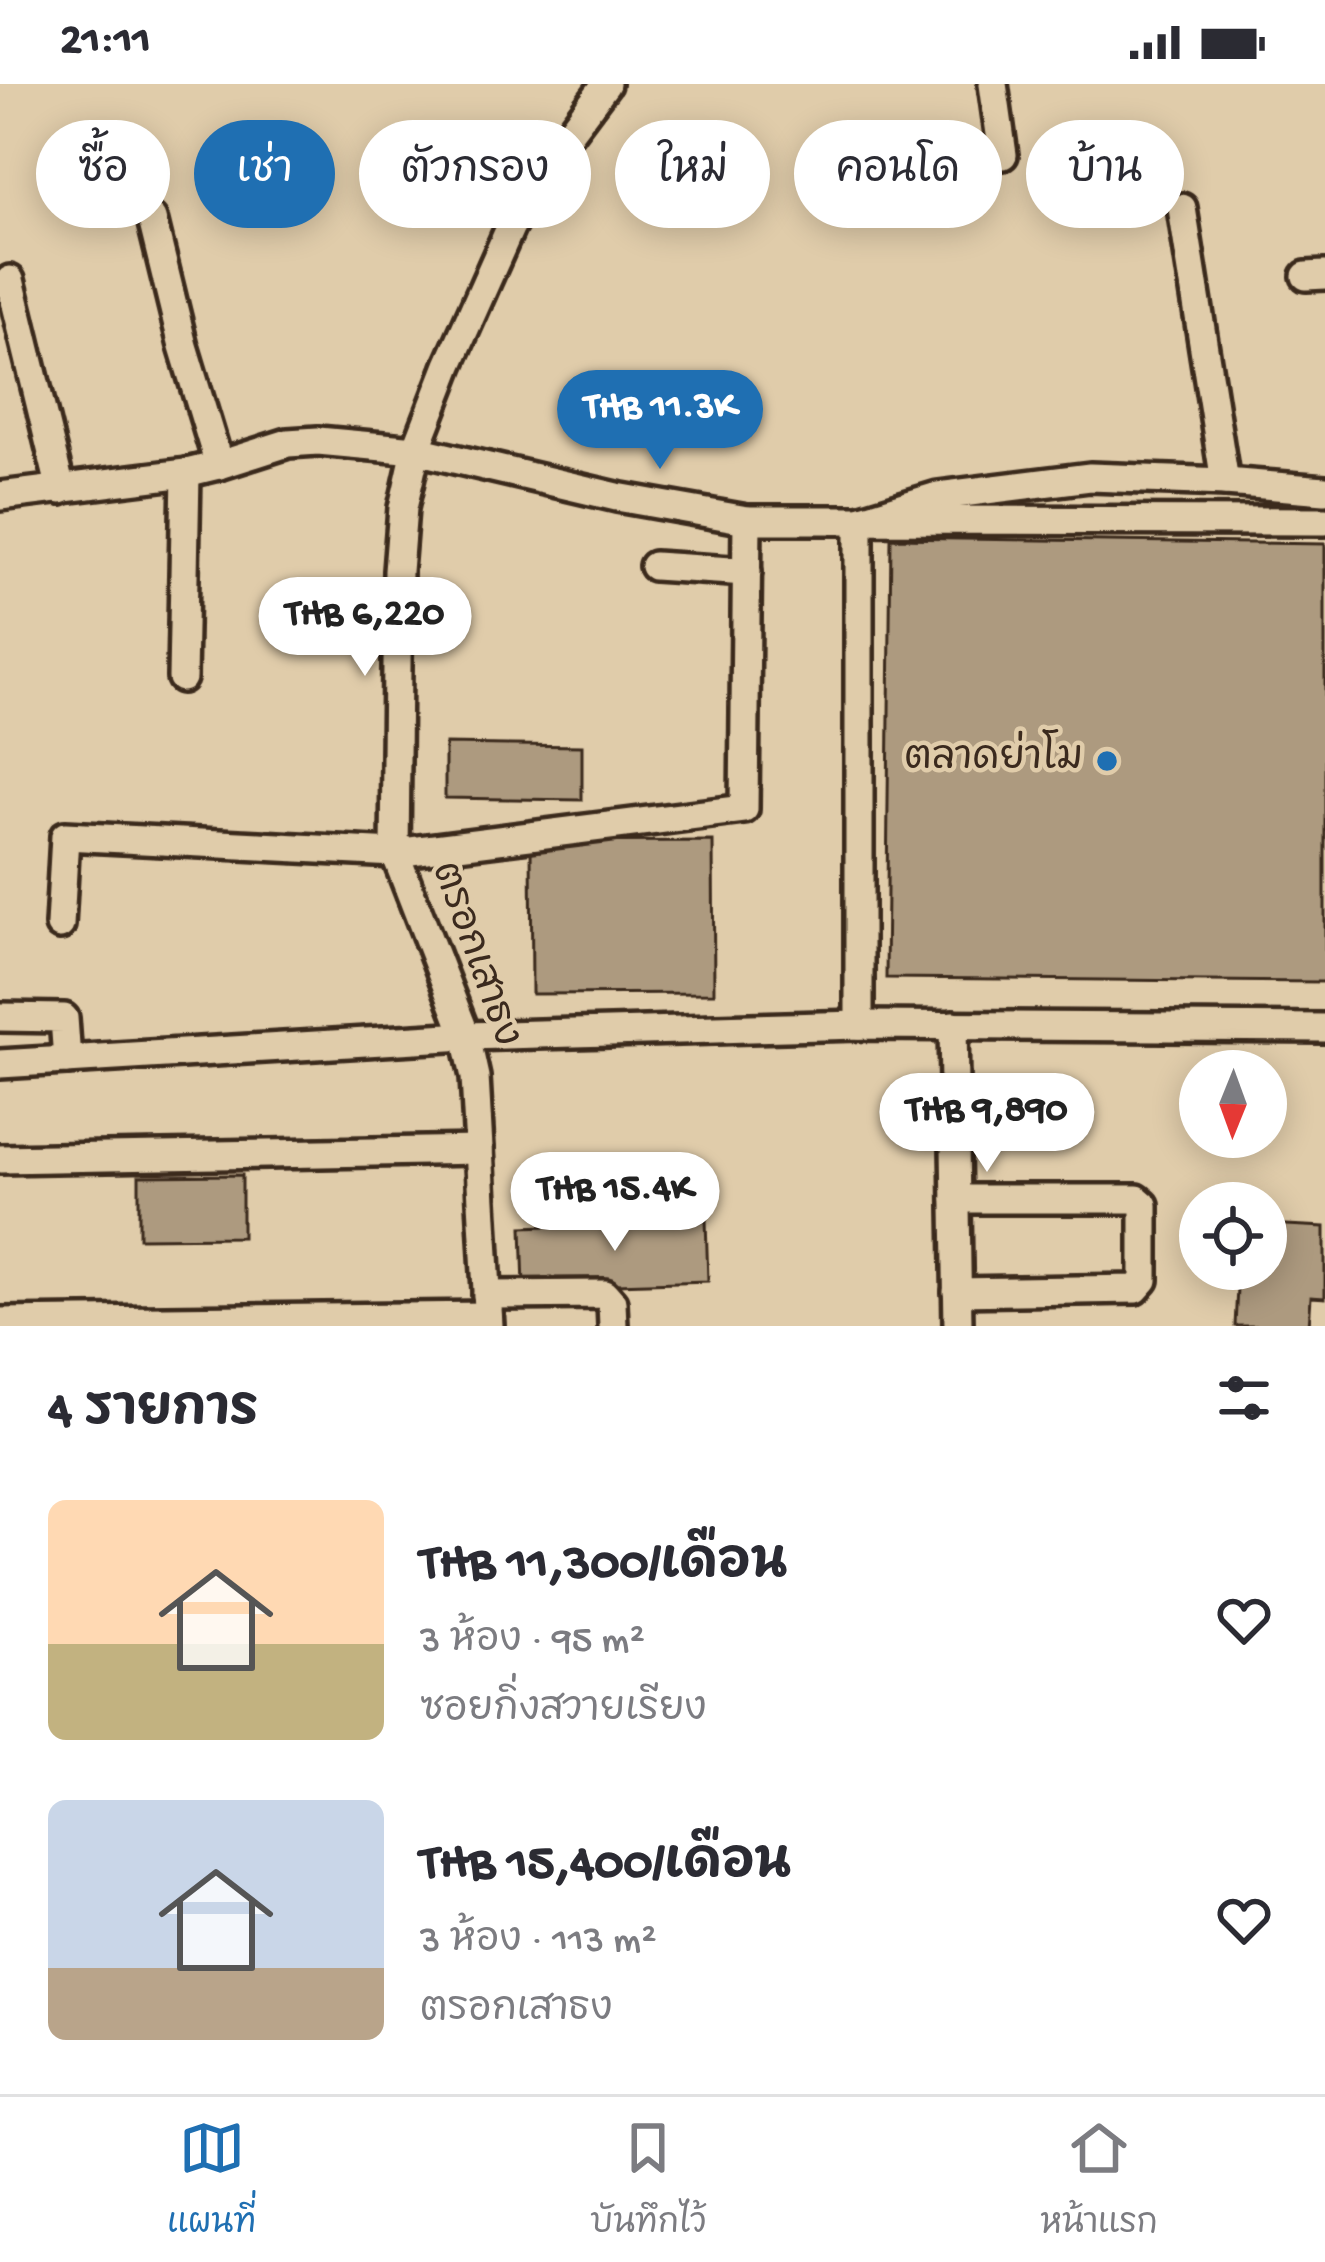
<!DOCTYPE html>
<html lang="th">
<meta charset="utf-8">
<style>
:root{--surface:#fff;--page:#f7f7f7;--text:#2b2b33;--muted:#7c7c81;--line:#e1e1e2;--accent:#1f6fb2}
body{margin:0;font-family:"Gochi Hand","Playpen Sans Thai",sans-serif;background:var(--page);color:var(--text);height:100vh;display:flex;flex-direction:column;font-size:45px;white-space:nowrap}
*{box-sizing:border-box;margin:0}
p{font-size:39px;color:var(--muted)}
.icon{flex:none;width:66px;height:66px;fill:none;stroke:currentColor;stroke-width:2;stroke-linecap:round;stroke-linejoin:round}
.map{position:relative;height:1242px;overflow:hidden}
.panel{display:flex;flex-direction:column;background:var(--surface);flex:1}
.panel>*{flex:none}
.banner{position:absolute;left:36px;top:36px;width:1254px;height:108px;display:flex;gap:24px}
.needle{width:78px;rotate:181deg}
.buttons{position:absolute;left:1179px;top:966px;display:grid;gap:24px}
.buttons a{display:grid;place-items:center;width:108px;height:108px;border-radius:50%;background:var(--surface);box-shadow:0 6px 30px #0003;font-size:60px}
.price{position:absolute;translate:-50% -102px;padding:0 27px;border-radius:42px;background:#fff;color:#222;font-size:39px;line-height:78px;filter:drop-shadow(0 3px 6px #0008)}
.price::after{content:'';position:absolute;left:50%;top:72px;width:36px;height:27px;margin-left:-18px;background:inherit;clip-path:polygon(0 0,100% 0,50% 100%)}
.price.selected{background:var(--accent);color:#fff}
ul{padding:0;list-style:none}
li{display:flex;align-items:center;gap:36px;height:300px;padding:0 48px}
li span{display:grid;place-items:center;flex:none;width:336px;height:240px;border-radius:18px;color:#555}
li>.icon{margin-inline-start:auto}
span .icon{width:144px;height:144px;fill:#fffc;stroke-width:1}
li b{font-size:51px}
h2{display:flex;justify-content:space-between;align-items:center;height:144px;padding:0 48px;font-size:51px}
.pill{padding:0 42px;border-radius:54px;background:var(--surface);box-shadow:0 6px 30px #0003;font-size:42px;line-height:108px}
.pill.selected{background:var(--accent);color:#fff}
.status{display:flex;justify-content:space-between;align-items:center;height:84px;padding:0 60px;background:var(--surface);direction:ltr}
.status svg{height:33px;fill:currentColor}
.menu{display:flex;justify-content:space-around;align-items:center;height:168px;border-top:3px solid var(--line);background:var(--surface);font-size:33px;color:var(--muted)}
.menu a{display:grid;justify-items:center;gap:6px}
.menu .selected{color:var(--accent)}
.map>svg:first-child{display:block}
.building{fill:#ad9a7f;stroke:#3b2a1e;stroke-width:3}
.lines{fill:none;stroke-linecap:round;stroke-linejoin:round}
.minor-casing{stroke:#3b2a1e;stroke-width:36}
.minor{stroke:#e0ccaa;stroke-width:27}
.poi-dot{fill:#1f6fb2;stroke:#e0ccaa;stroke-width:4.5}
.labels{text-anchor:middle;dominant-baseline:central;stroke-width:9;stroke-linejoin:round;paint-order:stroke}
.poi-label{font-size:39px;fill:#3b2a1e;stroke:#e0ccaa;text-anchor:end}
.street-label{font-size:39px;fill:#3b2a1e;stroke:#e0ccaa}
</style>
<div class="status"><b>21:11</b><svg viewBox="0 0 49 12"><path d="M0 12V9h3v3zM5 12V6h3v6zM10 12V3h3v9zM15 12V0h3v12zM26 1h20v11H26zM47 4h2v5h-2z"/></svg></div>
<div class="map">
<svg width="1325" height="1242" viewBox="0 0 1325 1242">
<rect width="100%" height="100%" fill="#e0ccaa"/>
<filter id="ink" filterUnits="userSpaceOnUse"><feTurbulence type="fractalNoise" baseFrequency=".00833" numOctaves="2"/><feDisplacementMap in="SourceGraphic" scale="24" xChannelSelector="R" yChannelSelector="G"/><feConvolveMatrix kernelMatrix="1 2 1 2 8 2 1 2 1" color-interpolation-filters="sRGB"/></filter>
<g filter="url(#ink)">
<g class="building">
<polygon points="891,454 1325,460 1325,898 886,894"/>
<polygon points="445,660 582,662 582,716 445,714"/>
<polygon points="713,757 714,909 532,910 531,758"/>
<polygon points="242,1091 242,1153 139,1154 139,1092"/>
<polygon points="706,1136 708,1197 524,1203 522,1143"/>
<polygon points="1266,1140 1325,1143 1325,1214 1311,1213 1309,1242 1235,1242 1238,1185 1266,1185"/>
</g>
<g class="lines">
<g class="minor-casing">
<g id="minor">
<polyline points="993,0 1003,71"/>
<polyline points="376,89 523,119"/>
<polyline points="1182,124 1225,398"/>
<polyline points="152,135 183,262 219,381"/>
<polyline points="1306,192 1325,191"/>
<polyline points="10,196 61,406"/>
<polyline points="0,412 186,389 219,381 288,359 318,357 416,366 617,413 747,436 859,436 938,412 1090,393 1225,398 1325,406"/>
<polyline points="654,482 747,488"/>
<polyline points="182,594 186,389"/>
<polyline points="60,841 65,752 395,769 744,725 747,436"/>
<polyline points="0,933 64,934 67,976"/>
<polyline points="859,941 859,436 1325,437"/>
<polyline points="953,941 958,1242"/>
<polyline points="0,980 466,952 859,941 1325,944"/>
<polyline points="0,1075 479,1066"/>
<polyline points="956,1115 1137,1115 1144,1121 1144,1196 1136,1205 957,1208"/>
<polyline points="487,1211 605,1210 612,1218 613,1242"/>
<polyline points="0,1238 488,1232"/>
<polyline points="489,1242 475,993 466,952 395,769 398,487 403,424 416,366 449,281 510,144 540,88 606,0"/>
</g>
</g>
<use href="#minor" class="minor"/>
</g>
</g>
<circle class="poi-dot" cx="1107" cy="677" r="12"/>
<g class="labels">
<g class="poi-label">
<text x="1083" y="677">ตลาดย่าโม</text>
</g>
<g class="street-label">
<text transform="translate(473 871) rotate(70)">ตรอกเสาธง</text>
</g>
</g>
</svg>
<div class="buttons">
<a><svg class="needle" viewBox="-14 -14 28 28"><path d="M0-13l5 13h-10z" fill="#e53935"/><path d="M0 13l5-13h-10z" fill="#7c7c81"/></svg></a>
<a><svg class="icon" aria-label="locate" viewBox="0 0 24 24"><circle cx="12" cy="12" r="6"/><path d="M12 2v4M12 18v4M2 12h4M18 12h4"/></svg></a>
</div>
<b class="price selected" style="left:660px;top:388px">THB 11.3K</b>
<b class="price" style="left:365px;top:595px">THB 6,220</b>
<b class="price" style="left:987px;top:1091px">THB 9,890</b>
<b class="price" style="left:615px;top:1170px">THB 15.4K</b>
<div class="banner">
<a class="pill">ซื้อ</a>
<a class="pill selected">เช่า</a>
<a class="pill">ตัวกรอง</a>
<a class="pill">ใหม่</a>
<a class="pill">คอนโด</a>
<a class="pill">บ้าน</a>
</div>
</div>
<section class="panel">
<h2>4 รายการ<svg class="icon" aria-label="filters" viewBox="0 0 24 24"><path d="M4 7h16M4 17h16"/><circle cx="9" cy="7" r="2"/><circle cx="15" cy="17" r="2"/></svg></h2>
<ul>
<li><span style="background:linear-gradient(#ffd9b3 60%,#c2b280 0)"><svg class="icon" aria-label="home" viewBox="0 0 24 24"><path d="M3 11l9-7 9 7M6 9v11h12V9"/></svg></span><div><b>THB 11,300/เดือน</b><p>3 ห้อง · 95 m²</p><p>ซอยกิ่งสวายเรียง</p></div><svg class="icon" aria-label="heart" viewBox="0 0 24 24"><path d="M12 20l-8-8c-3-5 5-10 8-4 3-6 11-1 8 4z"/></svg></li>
<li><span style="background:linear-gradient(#c9d6e8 70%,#b9a48a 0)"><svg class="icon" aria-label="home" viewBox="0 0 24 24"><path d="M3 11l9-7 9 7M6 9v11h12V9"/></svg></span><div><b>THB 15,400/เดือน</b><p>3 ห้อง · 113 m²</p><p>ตรอกเสาธง</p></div><svg class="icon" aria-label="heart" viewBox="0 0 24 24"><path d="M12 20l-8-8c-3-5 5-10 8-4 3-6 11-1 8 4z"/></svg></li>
</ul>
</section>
<nav class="menu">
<a class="selected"><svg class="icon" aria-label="map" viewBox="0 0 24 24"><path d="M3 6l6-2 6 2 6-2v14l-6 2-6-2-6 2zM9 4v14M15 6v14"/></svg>แผนที่</a>
<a><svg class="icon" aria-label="saved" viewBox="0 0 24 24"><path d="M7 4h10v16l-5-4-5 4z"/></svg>บันทึกไว้</a>
<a><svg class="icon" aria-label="home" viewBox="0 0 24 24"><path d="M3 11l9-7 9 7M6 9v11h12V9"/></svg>หน้าแรก</a>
</nav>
